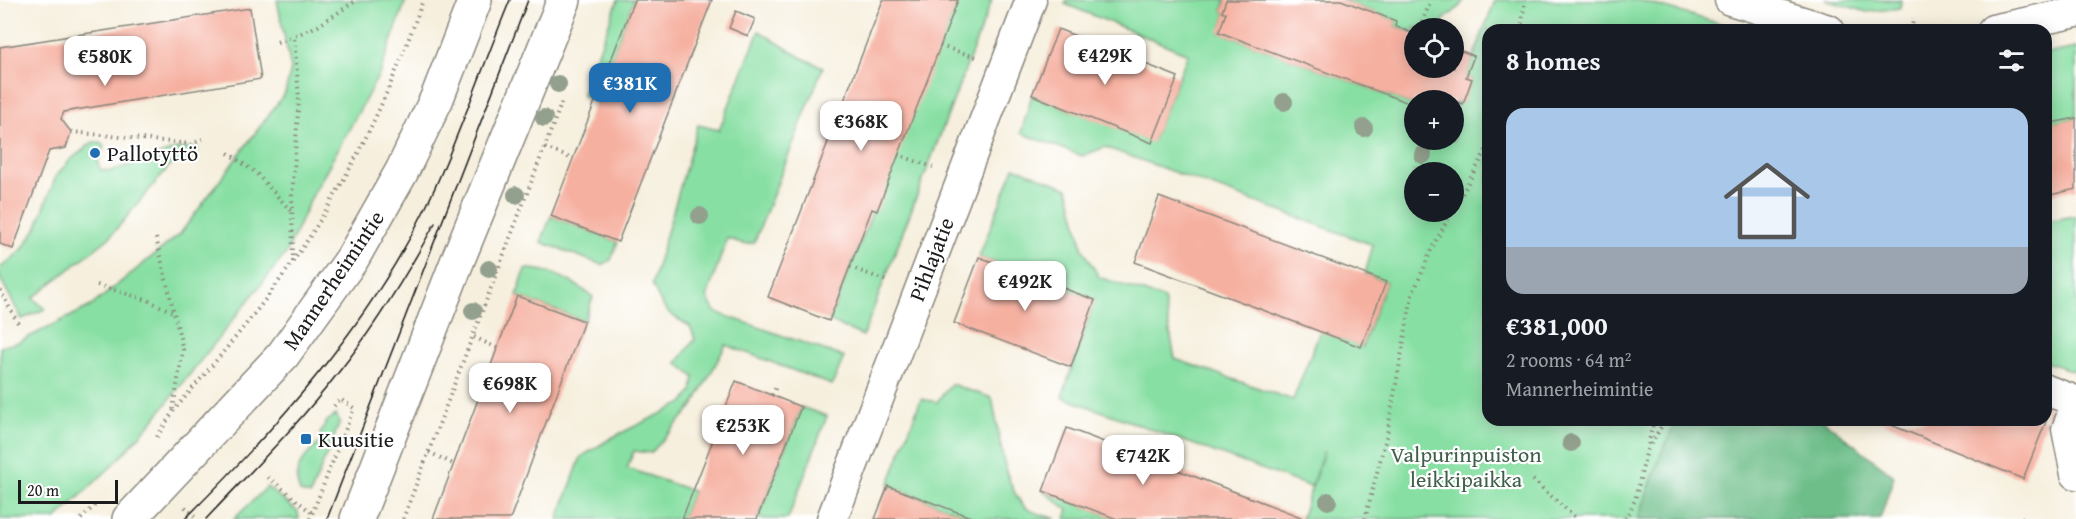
<!DOCTYPE html>
<meta charset="utf-8">
<style>
:root{--surface:#171b24;--page:#242831;--text:#f1f3f6;--muted:#9ea1a6;--accent:#1f6fb2}
body{margin:0;font-family:"Gentium Book Plus",serif;background:var(--page);color:var(--text);height:100vh;display:flex;flex-direction:column;font-size:22px;white-space:nowrap}
*{box-sizing:border-box;margin:0}
p{font-size:20px;color:var(--muted)}
.icon{flex:none;width:33px;height:33px;fill:none;stroke:currentColor;stroke-width:2;stroke-linecap:round;stroke-linejoin:round}
.map{position:relative;flex:1;overflow:hidden}
.side{position:absolute;left:1482px;top:24px;width:570px;height:402px;display:flex;flex-direction:column;background:var(--surface);border-radius:18px;box-shadow:0 3px 15px #0003}
.side>*{flex:none}
.fabs{position:absolute;left:1404px;top:18px;display:grid;gap:12px}
.fabs a{display:grid;place-items:center;width:60px;height:60px;border-radius:50%;background:var(--surface);box-shadow:0 3px 15px #0003;font-size:30px}
.scale{position:absolute;left:18px;bottom:15px;width:100px;box-sizing:border-box;padding-left:6px;border:3px solid #1c1c1c;border-top:0;font-size:16px;line-height:21px;white-space:nowrap;color:#1c1c1c;-webkit-text-stroke:4px #fff;paint-order:stroke}
.price{position:absolute;translate:-50% -51px;padding:0 14px;border-radius:12px;background:#fff;color:#222;font-size:20px;line-height:39px;filter:drop-shadow(0 2px 3px #0008)}
.price::after{content:'';position:absolute;left:50%;top:36px;width:18px;height:14px;margin-left:-9px;background:inherit;clip-path:polygon(0 0,100% 0,50% 100%)}
.price.active{background:var(--accent);color:#fff}
ul{padding:0;list-style:none}
li{display:grid;align-content:center;gap:12px;height:318px;padding:0 24px}
li span{display:grid;place-items:center;height:186px;border-radius:18px;color:#555}
li>.icon{margin-inline-start:auto}
span .icon{width:108px;height:108px;fill:#fffc;stroke-width:1}
li b{font-size:26px}
h2{display:flex;justify-content:space-between;align-items:center;height:72px;padding:0 24px;font-size:26px}
.map>svg:first-child{display:block}
.green{fill:#87dfa3;stroke:#527e60;stroke-width:1.5;fill-rule:evenodd}
.forest{fill:#6dbe89;stroke:#446d52;stroke-width:1.5}
.building{fill:#f6b0a0}
.lines{fill:none;stroke-linecap:round;stroke-linejoin:round}
.street-casing{stroke:#89867c;stroke-width:33}
.primary-casing{stroke:#89867c;stroke-width:36}
.path{stroke:#89867c;stroke-width:4;stroke-dasharray:1.5 4.5;stroke-linecap:butt}
.street{stroke:#fff;stroke-width:30}
.primary{stroke:#fff;stroke-width:33}
.tram{stroke:#1c1c1c;stroke-width:1.5}
.tree{fill:#92a08d}
.poi-dot{fill:#1f6fb2;stroke:#fff;stroke-width:2}
.labels{text-anchor:middle;dominant-baseline:central;stroke-width:4.5;stroke-linejoin:round;paint-order:stroke}
.poi-label{font-size:22px;fill:#1c1c1c;stroke:#fff;text-anchor:start}
.street-label{font-size:22px;fill:#1c1c1c;stroke:#fff}
.park-label{font-size:22px;fill:#41604b;stroke:#fff}
</style>
<div class="map">
<svg width="2076" height="519" viewBox="0 0 2076 519">
<rect width="100%" height="100%" fill="#fff"/>
<filter id="ink" filterUnits="userSpaceOnUse"><feTurbulence type="fractalNoise" baseFrequency=".0167" numOctaves="2"/><feDisplacementMap in="SourceGraphic" scale="12" xChannelSelector="R" yChannelSelector="G"/><feConvolveMatrix kernelMatrix="1 2 1 2 8 2 1 2 1" color-interpolation-filters="sRGB"/></filter>
<filter id="wash" filterUnits="userSpaceOnUse"><feTurbulence type="fractalNoise" baseFrequency=".008" numOctaves="4" result="noise"/><feDisplacementMap in="SourceGraphic" scale="24" xChannelSelector="R" yChannelSelector="G"/><feGaussianBlur stdDeviation="1.35" result="paint"/><feColorMatrix in="noise" values="0 0 0 0 0 0 0 0 0 0 0 0 0 0 0 0 0 1.4 0 .05"/><feComposite in="paint" operator="in"/></filter>
<g filter="url(#wash)">
<rect width="100%" height="100%" fill="#f6efdd"/>
<g class="green">
<polygon points="277,0 406,0 380,73 309,202 287,252 151,423 115,463 56,519 0,519 0,347 19,342 91,306 180,234 285,93 291,69"/>
<polygon points="618,0 634,0 596,100 582,95"/>
<polygon points="958,0 992,0 863,336 829,321"/>
<path d="M1066 0H1226L1222 11 1226 13 1220 32 1414 105V140H1454L1456 101 1463 103 1472 79 1466 77 1495 0H1638L1742 30H1488V420H1776L1741 519H1301L1324 451 1311 487 1062 397 1095 300 979 257 1014 167 1068 188 1083 249 1099 277 1164 299 1175 359 1293 400 1320 331 1362 347 1386 282 1365 274 1373 245 1105 147 1082 156 1021 133 1032 95 1152 142 1188 54 1065 4ZM1414 172H1454V212H1414Z"/>
<path d="M1341 0H1464C1458 13 1443 15 1438 28H1414V33L1395 26 1396 21Z"/>
<polygon points="1825,0 1901,0 1900,8 1867,12"/>
<path d="M759 31 800 57 823 67 754 243 744 244 727 238 707 297 715 312 844 357 832 385 726 345 693 406 651 453 634 451 627 468 693 491 682 519H558L581 457 613 437 683 403 692 392 694 377 677 363 695 339 690 326C666 314 662 308 652 284L698 125 719 130Z"/>
<polygon points="2076,48 2076,118 2046,124 2046,54"/>
<polygon points="93,142 100,142 104,147 98,162 100,170 111,171 177,149 198,148 197,154 185,162 171,164 109,238 33,298 45,309 22,319 0,278 0,268 21,251 36,229 56,176 70,160"/>
<polygon points="551,216 618,242 611,260 602,265 541,242"/>
<polygon points="2076,216 2076,372 2046,362 2046,221"/>
<path d="M525 269C549 268 574 282 593 297L584 321 517 296Z"/>
<path d="M951 384 992 398C999 428 1002 485 1025 507 1032 513 1047 516 1056 519H977L888 486 921 399 937 402Z"/>
<polygon points="801,407 827,416 788,519 758,519"/>
<path d="M336 415 340 422 310 495 300 492C290 468 305 457 322 440L320 434 327 421Z"/>
<polygon points="267,487 298,512 299,519 234,519"/>
<polygon points="1043,491 1117,519 1065,519 1068,510"/>
</g>
<polygon class="forest" points="1677,420 1823,420 1894,476 1880,519 1638,519 1662,451"/>
<g id="blocks">
<g class="building">
<polygon points="634,0 712,0 618,242 551,216"/>
<polygon points="883,0 958,0 877,211 872,209 829,321 768,297"/>
<polygon points="1226,0 1341,0 1396,21 1395,26 1414,34 1414,68 1454,68 1454,48 1474,56 1466,77 1472,79 1463,104 1456,101 1454,106 1454,100 1414,100 1414,105 1219,32 1226,13 1222,12"/>
<polygon points="250,8 261,79 64,112 61,119 71,132 66,148 49,151 13,249 0,244 0,47"/>
<polygon points="736,11 755,19 748,36 729,28"/>
<polygon points="1058,29 1178,77 1152,143 1032,95"/>
<polygon points="2076,118 2076,189 2046,196 2046,124"/>
<polygon points="1159,197 1386,282 1361,347 1135,262"/>
<polygon points="979,257 1095,300 1071,367 954,323"/>
<polygon points="517,296 584,321 510,519 433,519"/>
<polygon points="736,381 801,407 757,519 682,519"/>
<polygon points="2046,407 2051,409 2023,479 1879,420 2046,420"/>
<polygon points="1067,428 1301,517 1301,519 1117,519 1043,491"/>
<polygon points="888,486 976,519 875,519"/>
</g>
</g>
</g>
<g filter="url(#ink)">
<use href="#blocks" fill-opacity="0" stroke="#89867c" stroke-width="1.5"/>
<g class="lines">
<g class="street-casing">
<g id="street">
<polyline points="1730,0 1829,30"/>
<polyline points="1993,30 2076,12"/>
<polyline points="2046,390 2070,399 2073,414 2067,429 2076,474"/>
<polyline points="832,519 1031,0"/>
</g>
</g>
<g class="primary-casing">
<g id="primary">
<polyline points="129,519 283,355 352,259 402,171 437,98 475,0"/>
<polyline points="357,519 459,257 564,0"/>
</g>
</g>
<g class="path">
<polyline points="1420,28 1431,0"/>
<polyline points="1521,30 1525,0"/>
<polyline points="1912,30 1913,18"/>
<polyline points="277,42 294,36"/>
<polyline points="940,46 976,57"/>
<polyline points="71,132 192,144 203,139"/>
<polyline points="545,148 573,159"/>
<polyline points="228,153 255,172 292,212"/>
<polyline points="898,155 933,167"/>
<polyline points="156,238 183,350 173,409"/>
<polyline points="293,262 292,197 299,98 294,36 318,26 357,0"/>
<polyline points="850,267 889,282"/>
<polyline points="97,285 147,300 175,313"/>
<polyline points="0,290 20,327"/>
<polyline points="474,337 497,348"/>
<polyline points="772,395 776,387"/>
<path d="M157 437 174 410C232 343 291 273 335 195 371 133 399 68 423 0"/>
<polyline points="1651,444 1665,420"/>
<polyline points="429,452 453,464"/>
<polyline points="268,477 312,513"/>
<polyline points="1533,480 1577,519"/>
<polyline points="185,507 197,519"/>
<polyline points="81,519 98,502"/>
<polyline points="310,519 354,408 340,399 334,406"/>
<polyline points="403,519 563,99"/>
<polyline points="1365,519 1387,434 1412,296 1432,248 1488,147"/>
<polyline points="1626,519 1635,500 1654,420"/>
<polyline points="2016,519 2020,517 2027,519"/>
</g>
<use href="#street" class="street"/>
<use href="#primary" class="primary"/>
<g class="tram">
<path d="M185 519C278 426 368 326 426 207 458 140 482 68 510 0"/>
<path d="M206 519C251 471 298 425 338 373 375 327 407 274 435 223"/>
<polyline points="327,519 528,0"/>
</g>
</g>
<g class="tree">
<circle cx="558" cy="84" r="9"/>
<circle cx="1284" cy="102" r="9"/>
<circle cx="544" cy="118" r="9"/>
<circle cx="1364" cy="128" r="9"/>
<circle cx="1423" cy="155" r="9"/>
<circle cx="516" cy="195" r="9"/>
<circle cx="700" cy="216" r="9"/>
<circle cx="489" cy="269" r="9"/>
<circle cx="473" cy="311" r="9"/>
<circle cx="1571" cy="443" r="9"/>
<circle cx="1328" cy="501" r="9"/>
</g>
</g>
<g class="poi-dot">
<circle cx="95" cy="153" r="6"/>
<rect x="300" y="433" width="12" height="12" rx="3"/>
</g>
<g class="labels">
<g class="poi-label">
<text x="107" y="153">Pallotyttö</text>
<text x="318" y="439">Kuusitie</text>
</g>
<g class="street-label">
<text transform="translate(931 259) rotate(-69)">Pihlajatie</text>
<text transform="translate(333 280) rotate(-56)">Mannerheimintie</text>
</g>
<g class="park-label">
<text x="1466" y="454">Valpurinpuiston<tspan x="1466" dy="25">leikkipaikka</tspan></text>
</g>
</g>
</svg>
<div class="fabs">
<a><svg class="icon" aria-label="locate" viewBox="0 0 24 24"><circle cx="12" cy="12" r="6"/><path d="M12 2v4M12 18v4M2 12h4M18 12h4"/></svg></a>
<a>+</a>
<a>−</a>
</div>
<div class="scale">20 m</div>
<b class="price" style="left:1105px;top:86px">€429K</b>
<b class="price" style="left:105px;top:87px">€580K</b>
<b class="price active" style="left:630px;top:114px">€381K</b>
<b class="price" style="left:861px;top:152px">€368K</b>
<b class="price" style="left:1025px;top:312px">€492K</b>
<b class="price" style="left:510px;top:414px">€698K</b>
<b class="price" style="left:743px;top:456px">€253K</b>
<b class="price" style="left:1143px;top:486px">€742K</b>
<section class="side">
<h2>8 homes<svg class="icon" aria-label="filters" viewBox="0 0 24 24"><path d="M4 7h16M4 17h16"/><circle cx="9" cy="7" r="2"/><circle cx="15" cy="17" r="2"/></svg></h2>
<ul>
<li><span style="background:linear-gradient(#a9c7e8 75%,#9aa5b1 0)"><svg class="icon" aria-label="home" viewBox="0 0 24 24"><path d="M3 11l9-7 9 7M6 9v11h12V9"/></svg></span><div><b>€381,000</b><p>2 rooms · 64 m²</p><p>Mannerheimintie</p></div></li>
</ul>
</section>
</div>
